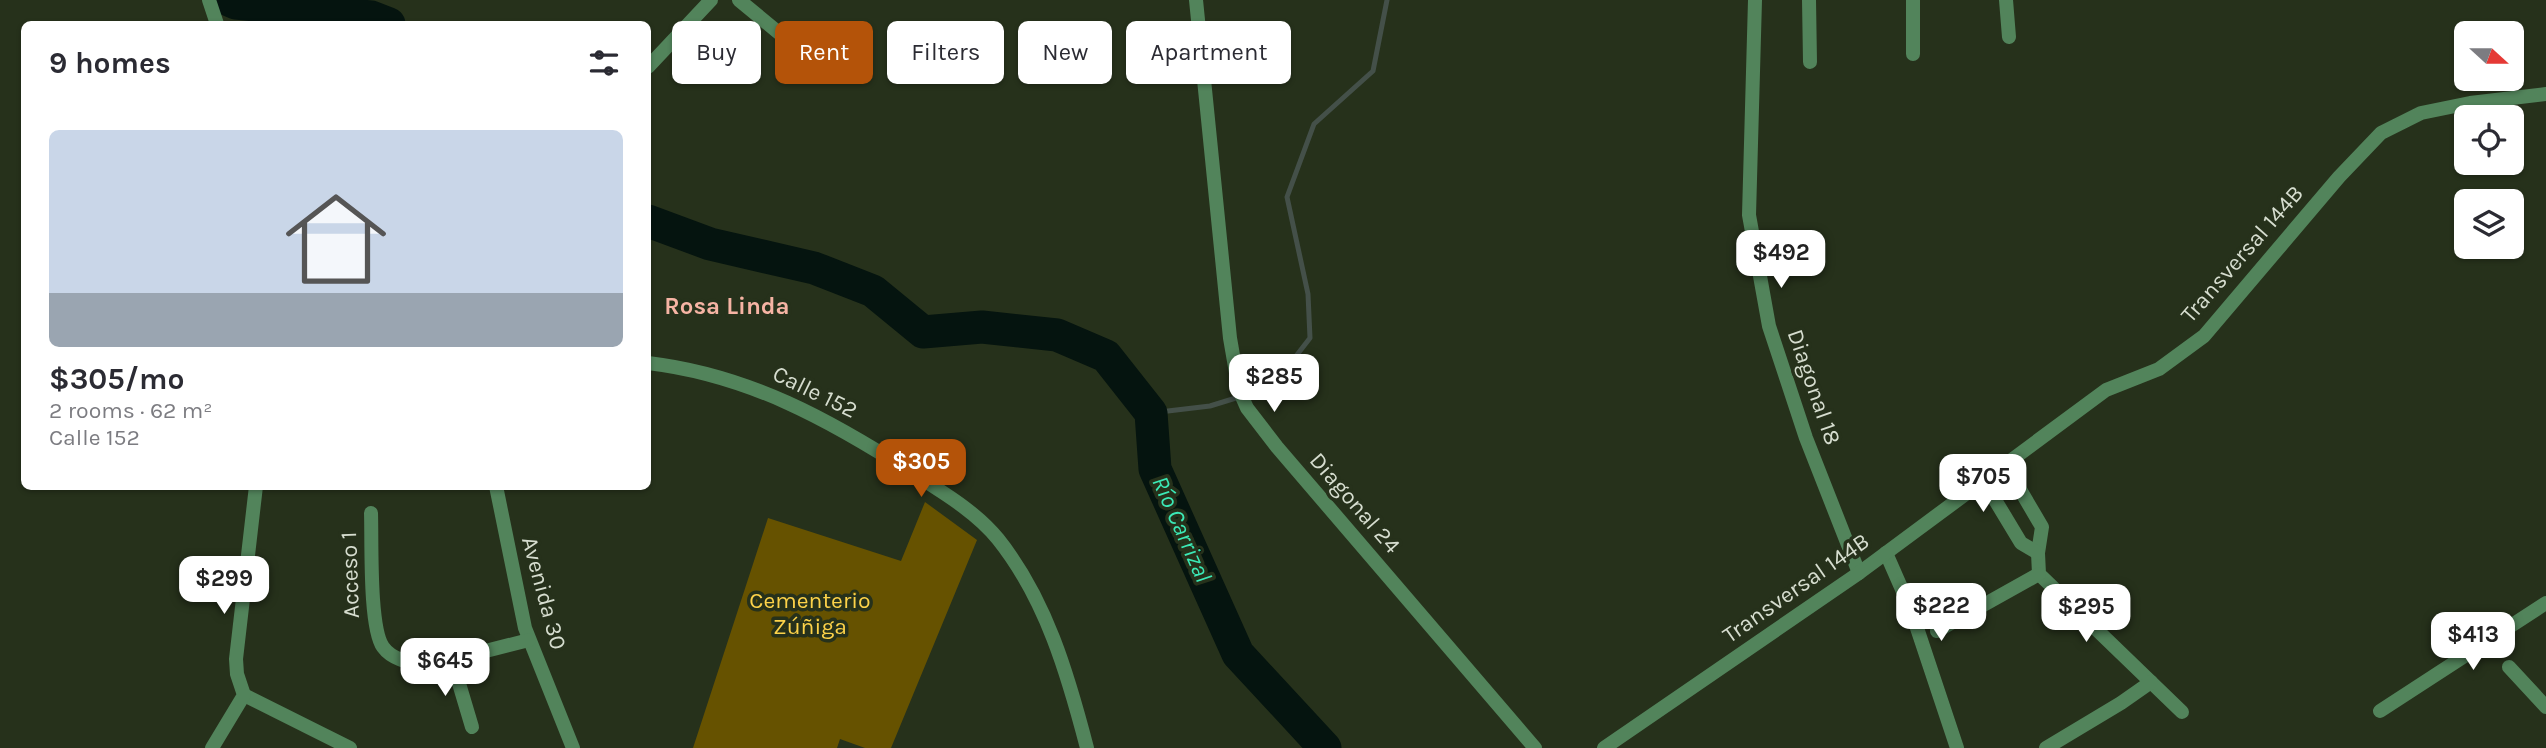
<!DOCTYPE html>
<meta charset="utf-8">
<style>
:root{--surface:#fff;--page:#f2f2f3;--text:#2b2b33;--muted:#7c7c81;--line:#e1e1e2;--accent:#b45309}
body{margin:0;font-family:Karla,sans-serif;background:var(--page);color:var(--text);height:100vh;display:flex;flex-direction:column;font-size:26px;white-space:nowrap}
*{box-sizing:border-box;margin:0}
p{font-size:23px;color:var(--muted)}
.icon{flex:none;width:38px;height:38px;fill:none;stroke:currentColor;stroke-width:2;stroke-linecap:round;stroke-linejoin:round}
.map{position:relative;flex:1;overflow:hidden}
.side{position:absolute;left:21px;top:21px;width:630px;height:469px;display:flex;flex-direction:column;background:var(--surface);border-radius:10px;box-shadow:0 2px 5px #0004}
.side>*{flex:none}
.guide{position:absolute;left:672px;top:21px;width:665px;height:63px;display:flex;gap:14px}
.needle{width:46px;rotate:111deg}
.fabs{position:absolute;left:2454px;top:21px;display:grid;gap:14px}
.fabs a{display:grid;place-items:center;width:70px;height:70px;border-radius:10px;background:var(--surface);box-shadow:0 2px 5px #0004;font-size:35px}
.price{position:absolute;translate:-50% -60px;padding:0 16px;border-radius:14px;background:#fff;color:#222;font-size:23px;line-height:46px;filter:drop-shadow(0 2px 4px #0008)}
.price::after{content:'';position:absolute;left:50%;top:42px;width:21px;height:16px;margin-left:-10px;background:inherit;clip-path:polygon(0 0,100% 0,50% 100%)}
.price.active{background:var(--accent);color:#fff}
ul{padding:0;list-style:none}
li{display:grid;align-content:center;gap:14px;height:371px;padding:0 28px}
li+li{border-top:2px solid var(--line)}
li span{display:grid;place-items:center;height:217px;border-radius:10px;color:#555}
li>.icon{margin-inline-start:auto}
span .icon{width:126px;height:126px;fill:#fffc;stroke-width:1}
li b{font-size:30px}
h2{display:flex;justify-content:space-between;align-items:center;height:84px;padding:0 28px;font-size:30px}
.tag{padding:0 24px;border-radius:10px;background:var(--surface);box-shadow:0 2px 5px #0004;font-size:24px;line-height:63px}
.tag.active{background:var(--accent);color:#fff}
.map>svg:first-child{display:block}
.green{fill:#665200}
.lines{fill:none;stroke-linecap:round;stroke-linejoin:round}
.stream{stroke:#445049;stroke-width:5}
.river{stroke:#05140f;stroke-width:33}
.street{stroke:#52845b;stroke-width:14}
.labels{text-anchor:middle;dominant-baseline:central;stroke-width:7;stroke-linejoin:round;paint-order:stroke}
.street-label{font-size:23px;fill:#d6ddcf;stroke:#26311b}
.park-label{font-size:23px;fill:#fcd249;stroke:#26311b}
.neighbourhood-label{font-size:24px;font-weight:bold;fill:#f6b4a4;stroke:#26311b}
.water-label{font-size:24px;font-style:italic;fill:#3be9b6;stroke:#26311b}
</style>
<div class="map">
<svg width="2546" height="748" viewBox="0 0 2546 748">
<rect width="100%" height="100%" fill="#26311b"/>
<polygon class="green" points="925,502 977,540 891,748 865,748 840,739 837,748 693,748 768,518 901,561"/>
<g class="lines">
<polyline class="stream" points="1151,413 1210,406 1265,389 1286,369 1310,338 1308,294 1287,197 1314,124 1373,71 1387,0"/>
<g class="river">
<polyline points="229,0 236,3 371,17 389,24"/>
<polyline points="648,221 710,244 814,268 873,291 923,332 982,327 1057,335 1106,356 1151,413 1155,469 1238,654 1325,748"/>
</g>
<g class="street">
<polyline points="209,0 217,24"/>
<polyline points="739,0 814,62"/>
<polyline points="1196,0 1230,338 1239,390 1247,408 1277,447 1535,748"/>
<polyline points="1755,0 1749,215 1769,326 1806,438 1859,573"/>
<polyline points="1809,0 1810,62"/>
<polyline points="1913,0 1913,54"/>
<polyline points="2006,0 2009,37"/>
<polyline points="648,67 711,0"/>
<path d="M648 363C749 375 830 420 914 474 944 493 976 512 998 539 1046 599 1068 675 1087 748"/>
<polyline points="2005,464 2042,527 2038,553 2039,574 2182,712"/>
<polyline points="1983,480 2021,543 2038,553"/>
<polyline points="496,486 525,628 573,748"/>
<path d="M371 513C372 541 369 627 383 647 393 661 413 663 427 666L529 640"/>
<polyline points="1886,553 1911,610 1957,748"/>
<polyline points="1937,631 2039,574"/>
<polyline points="452,660 472,727"/>
<polyline points="2509,667 2546,707"/>
<polyline points="244,695 350,748"/>
<polyline points="2380,711 2546,603"/>
<polyline points="212,748 244,695 237,674 236,659 256,486"/>
<polyline points="1604,748 1859,573 2106,390 2159,369 2204,336 2339,177 2381,133 2421,113 2470,103 2546,94"/>
<polyline points="2046,748 2121,703 2151,682"/>
</g>
</g>
<g class="labels">
<g class="street-label">
<text transform="translate(2242 254) rotate(-49)">Transversal 144B</text>
<text transform="translate(1814 387) rotate(71)">Diagonal 18</text>
<text transform="translate(815 392) rotate(26)">Calle 152</text>
<text transform="translate(1355 503) rotate(49)">Diagonal 24</text>
<text transform="translate(350 575) rotate(-92)">Acceso 1</text>
<text transform="translate(1796 588) rotate(-35)">Transversal 144B</text>
<text transform="translate(544 593) rotate(75)">Avenida 30</text>
</g>
<g class="park-label">
<text x="810" y="600">Cementerio<tspan x="810" dy="26">Zúñiga</tspan></text>
</g>
<g class="neighbourhood-label">
<text x="727" y="306">Rosa Linda</text>
</g>
<g class="water-label">
<text transform="translate(1182 529) rotate(66)">Río Carrizal</text>
</g>
</g>
</svg>
<div class="fabs">
<a><svg class="needle" viewBox="-14 -14 28 28"><path d="M0-13l5 13h-10z" fill="#e53935"/><path d="M0 13l5-13h-10z" fill="#7c7c81"/></svg></a>
<a><svg class="icon" aria-label="locate" viewBox="0 0 24 24"><circle cx="12" cy="12" r="6"/><path d="M12 2v4M12 18v4M2 12h4M18 12h4"/></svg></a>
<a><svg class="icon" aria-label="layers" viewBox="0 0 24 24"><path d="M12 4l9 5-9 5-9-5zM3 14l9 5 9-5"/></svg></a>
</div>
<b class="price" style="left:1781px;top:290px">$492</b>
<b class="price" style="left:1274px;top:414px">$285</b>
<b class="price active" style="left:921px;top:499px">$305</b>
<b class="price" style="left:1983px;top:514px">$705</b>
<b class="price" style="left:224px;top:616px">$299</b>
<b class="price" style="left:1941px;top:643px">$222</b>
<b class="price" style="left:2086px;top:644px">$295</b>
<b class="price" style="left:2473px;top:672px">$413</b>
<b class="price" style="left:445px;top:698px">$645</b>
<div class="guide">
<a class="tag">Buy</a>
<a class="tag active">Rent</a>
<a class="tag">Filters</a>
<a class="tag">New</a>
<a class="tag">Apartment</a>
</div>
<section class="side">
<h2>9 homes<svg class="icon" aria-label="filters" viewBox="0 0 24 24"><path d="M4 7h16M4 17h16"/><circle cx="9" cy="7" r="2"/><circle cx="15" cy="17" r="2"/></svg></h2>
<ul>
<li><span style="background:linear-gradient(#c9d6e8 75%,#9aa5b1 0)"><svg class="icon" aria-label="home" viewBox="0 0 24 24"><path d="M3 11l9-7 9 7M6 9v11h12V9"/></svg></span><div><b>$305/mo</b><p>2 rooms · 62 m²</p><p>Calle 152</p></div></li>
</ul>
</section>
</div>
